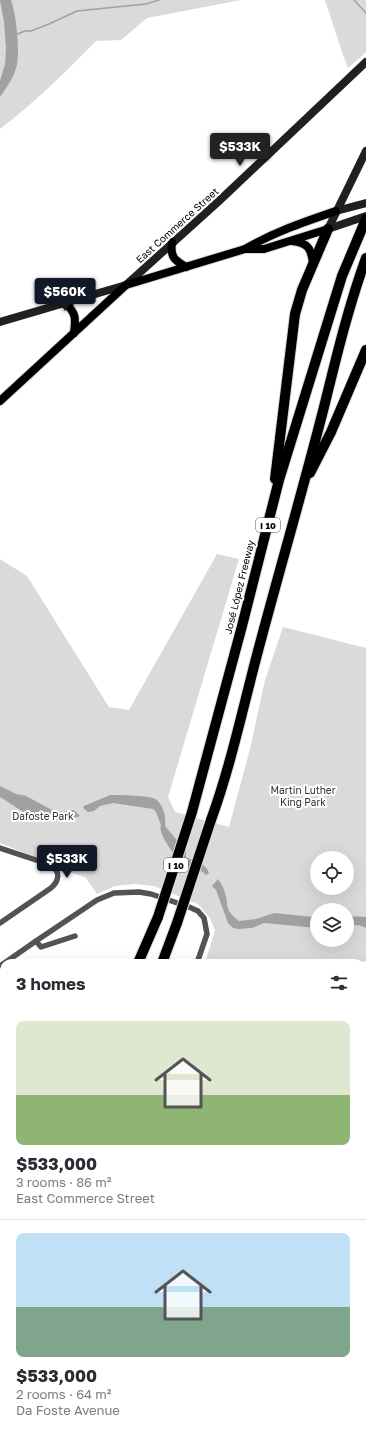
<!DOCTYPE html>
<meta charset="utf-8">
<style>
:root{--surface:#fff;--page:#f2f2f3;--text:#2b2b33;--muted:#7c7c81;--line:#e1e1e2;--accent:#111827}
body{margin:0;font-family:"Golos Text",sans-serif;background:var(--page);color:var(--text);height:100vh;display:flex;flex-direction:column;font-size:15px;white-space:nowrap}
*{box-sizing:border-box;margin:0}
p{font-size:13px;color:var(--muted)}
.icon{flex:none;width:22px;height:22px;fill:none;stroke:currentColor;stroke-width:2;stroke-linecap:round;stroke-linejoin:round}
.map{position:relative;flex:1;overflow:hidden}
.panel{position:absolute;left:0px;top:959px;width:366px;height:480px;display:flex;flex-direction:column;background:var(--surface);border-radius:12px 12px 0 0;box-shadow:0 4px 16px #0002}
.panel>*{flex:none}
.tools{position:absolute;left:310px;top:851px;display:grid;gap:8px}
.tools a{display:grid;place-items:center;width:44px;height:44px;border-radius:50%;background:var(--surface);box-shadow:0 4px 16px #0002;font-size:20px}
.price{position:absolute;translate:-50% -34px;padding:0 9px;border-radius:4px;background:var(--accent);color:#fff;font-size:13px;line-height:26px;filter:drop-shadow(0 1px 2px #0008)}
.price::after{content:'';position:absolute;left:50%;top:24px;width:12px;height:9px;margin-left:-6px;background:inherit;clip-path:polygon(0 0,100% 0,50% 100%)}
.price.current{background:#222;color:#fff}
ul{padding:0;list-style:none}
li{display:grid;align-content:center;gap:8px;height:212px;padding:0 16px}
li+li{border-top:1px solid var(--line)}
li span{display:grid;place-items:center;height:124px;border-radius:8px;color:#555}
li>.icon{margin-inline-start:auto}
span .icon{width:72px;height:72px;fill:#fffc;stroke-width:1}
li b{font-size:17px}
h2{display:flex;justify-content:space-between;align-items:center;height:48px;padding:0 16px;font-size:17px}
.map>svg:first-child{display:block}
.green{fill:#dadada;fill-rule:evenodd}
.water{fill:#a1a1a1}
.lines{fill:none;stroke-linecap:round;stroke-linejoin:round}
.stream{stroke:#a1a1a1;stroke-width:1.5}
.primary-casing{stroke:#dbdbdb;stroke-width:10}
.motorway-casing{stroke:#dbdbdb;stroke-width:12}
.minor{stroke:#535353;stroke-width:5.5}
.secondary{stroke:#202020;stroke-width:8}
.primary{stroke:#000;stroke-width:8}
.motorway{stroke:#000;stroke-width:10}
.motorway-bridge-casing{stroke:#dbdbdb;stroke-width:12;stroke-linecap:butt}
.motorway-bridge{stroke:#000;stroke-width:10}
.labels{text-anchor:middle;dominant-baseline:central;stroke-width:4;stroke-linejoin:round;paint-order:stroke}
.shield{fill:#fff;stroke:#4c4c4c;stroke-width:1}
.shield-label{font-size:9px;font-weight:bold;fill:#000}
.street-label{font-size:10px;fill:#000;stroke:#fff}
.park-label{font-size:10px;fill:#313131;stroke:#fff}
</style>
<div class="map">
<svg width="366" height="1439" viewBox="0 0 366 1439">
<rect width="100%" height="100%" fill="#fff"/>
<g class="green">
<path d="M0 0H241L147 18 121 40 96 41C66 72 35 102 0 129Z"/>
<polygon points="325,0 366,0 366,52 348,68 343,55"/>
<path d="M217 554 239 559 168 797 175 812 229 827 250 749 265 680 283 627 366 648V961L356 963H205L215 930 210 918 198 904 154 886 134 884 115 886 97 894 86 878 0 843V559L27 576 109 707 129 710ZM317 858H347V888H317ZM317 910H347V940H317Z"/>
</g>
<g class="water">
<path d="M0 0H11C16 13 20 51 17 64 15 76 7 87 0 97V81L5 64 6 48 4 22Z"/>
<path d="M0 786 16 794 26 796 52 810 62 812 74 810 80 816 62 821 54 818C35 824 16 806 0 797Z"/>
<path d="M110 795C120 795 150 795 157 800 164 807 166 817 165 826L186 851V857C194 861 206 863 209 873L206 875C199 867 194 871 186 866 178 861 157 834 161 825L156 812 153 809 113 803 100 806 94 811 88 812 83 808 84 806Z"/>
<path d="M218 879C220 882 223 886 224 890 230 906 223 909 239 921L256 919 274 913 313 917 317 916V928L264 923 252 928 238 929 233 928 228 923 216 890 212 886Z"/>
<polygon points="347,916 366,917 366,928 359,925 347,926"/>
</g>
<g class="lines">
<g class="stream">
<polyline points="354,0 366,13"/>
<polyline points="15,35 25,31 31,31 49,24 77,11 146,4 159,0"/>
</g>
<g class="primary-casing">
<g id="primary">
<path d="M292 241C308 243 311 248 313 263"/>
<path d="M172 242C170 257 174 260 186 267"/>
<polyline points="245,249 264,249 328,229"/>
<path d="M65 302C76 314 76 317 74 333"/>
<path d="M0 401 126 285 245 249C274 232 304 222 336 211"/>
</g>
</g>
<g class="motorway-casing">
<g id="motorway">
<polyline points="310,473 331,432 366,350"/>
<polyline points="275,479 295,314 302,290 328,229"/>
<polyline points="192,812 242,626 279,480 342,276 366,219"/>
<path d="M211 820C231 765 243 707 258 651 280 568 304 486 325 403 337 354 349 305 366 258"/>
<polyline points="138,963 158,917"/>
<polyline points="162,963 177,923"/>
<polyline points="0,1194 4,1189"/>
<polyline points="0,1233 4,1226"/>
<polyline points="0,1274 4,1267"/>
</g>
</g>
<g class="minor">
<path d="M0 848 51 865C61 872 59 881 51 888L0 923"/>
<polyline points="75,936 41,947 36,941 97,900 114,893 139,892 151,894 189,907 198,911 204,918 207,934 197,963"/>
<polyline points="0,966 36,941"/>
<polyline points="362,994 366,993"/>
<polyline points="0,1032 4,1031"/>
<polyline points="362,1067 366,1066"/>
<polyline points="0,1106 4,1104"/>
<polyline points="362,1140 366,1139"/>
<polyline points="362,1278 366,1277"/>
<polyline points="362,1347 366,1346"/>
<polyline points="0,1388 4,1388"/>
<polyline points="362,1415 366,1413"/>
<polyline points="174,1435 175,1439"/>
<polyline points="62,1439 75,1435"/>
<polyline points="283,1439 296,1435"/>
</g>
<g class="secondary">
<polyline points="336,211 366,203"/>
<polyline points="328,229 366,151"/>
<polyline points="328,229 366,216"/>
<polyline points="0,322 126,285 219,201 366,62"/>
<polyline points="362,1214 366,1213"/>
<polyline points="0,1344 4,1339"/>
<polyline points="0,1361 4,1354"/>
</g>
<use href="#primary" class="primary"/>
<use href="#motorway" class="motorway"/>
<g class="motorway-bridge-casing">
<g id="motorway-bridge">
<polyline points="158,917 192,812"/>
<polyline points="177,923 211,820"/>
</g>
</g>
<use href="#motorway-bridge" class="motorway-bridge"/>
</g>
<g class="labels">
<g class="shield">
<rect x="256" y="518" width="24" height="14" rx="3"/>
<rect x="164" y="858" width="24" height="14" rx="3"/>
</g>
<g class="shield-label">
<text x="268" y="525">I 10</text>
<text x="176" y="865">I 10</text>
</g>
<g class="street-label">
<text transform="translate(177 225) rotate(-42)">East Commerce Street</text>
<text transform="translate(239 587) rotate(-76)">José López Freeway</text>
</g>
<g class="park-label">
<text x="303" y="790">Martin Luther<tspan x="303" dy="12">King Park</tspan></text>
<text x="43" y="816">Dafoste Park</text>
</g>
</g>
</svg>
<div class="tools">
<a><svg class="icon" aria-label="locate" viewBox="0 0 24 24"><circle cx="12" cy="12" r="6"/><path d="M12 2v4M12 18v4M2 12h4M18 12h4"/></svg></a>
<a><svg class="icon" aria-label="layers" viewBox="0 0 24 24"><path d="M12 4l9 5-9 5-9-5zM3 14l9 5 9-5"/></svg></a>
</div>
<b class="price current" style="left:240px;top:167px">$533K</b>
<b class="price" style="left:65px;top:312px">$560K</b>
<b class="price" style="left:67px;top:879px">$533K</b>
<section class="panel">
<h2>3 homes<svg class="icon" aria-label="filters" viewBox="0 0 24 24"><path d="M4 7h16M4 17h16"/><circle cx="9" cy="7" r="2"/><circle cx="15" cy="17" r="2"/></svg></h2>
<ul>
<li><span style="background:linear-gradient(#dfe7d0 60%,#8fb573 0)"><svg class="icon" aria-label="home" viewBox="0 0 24 24"><path d="M3 11l9-7 9 7M6 9v11h12V9"/></svg></span><div><b>$533,000</b><p>3 rooms · 86 m²</p><p>East Commerce Street</p></div></li>
<li><span style="background:linear-gradient(#bfe0f5 60%,#7fa58c 0)"><svg class="icon" aria-label="home" viewBox="0 0 24 24"><path d="M3 11l9-7 9 7M6 9v11h12V9"/></svg></span><div><b>$533,000</b><p>2 rooms · 64 m²</p><p>Da Foste Avenue</p></div></li>
</ul>
</section>
</div>
